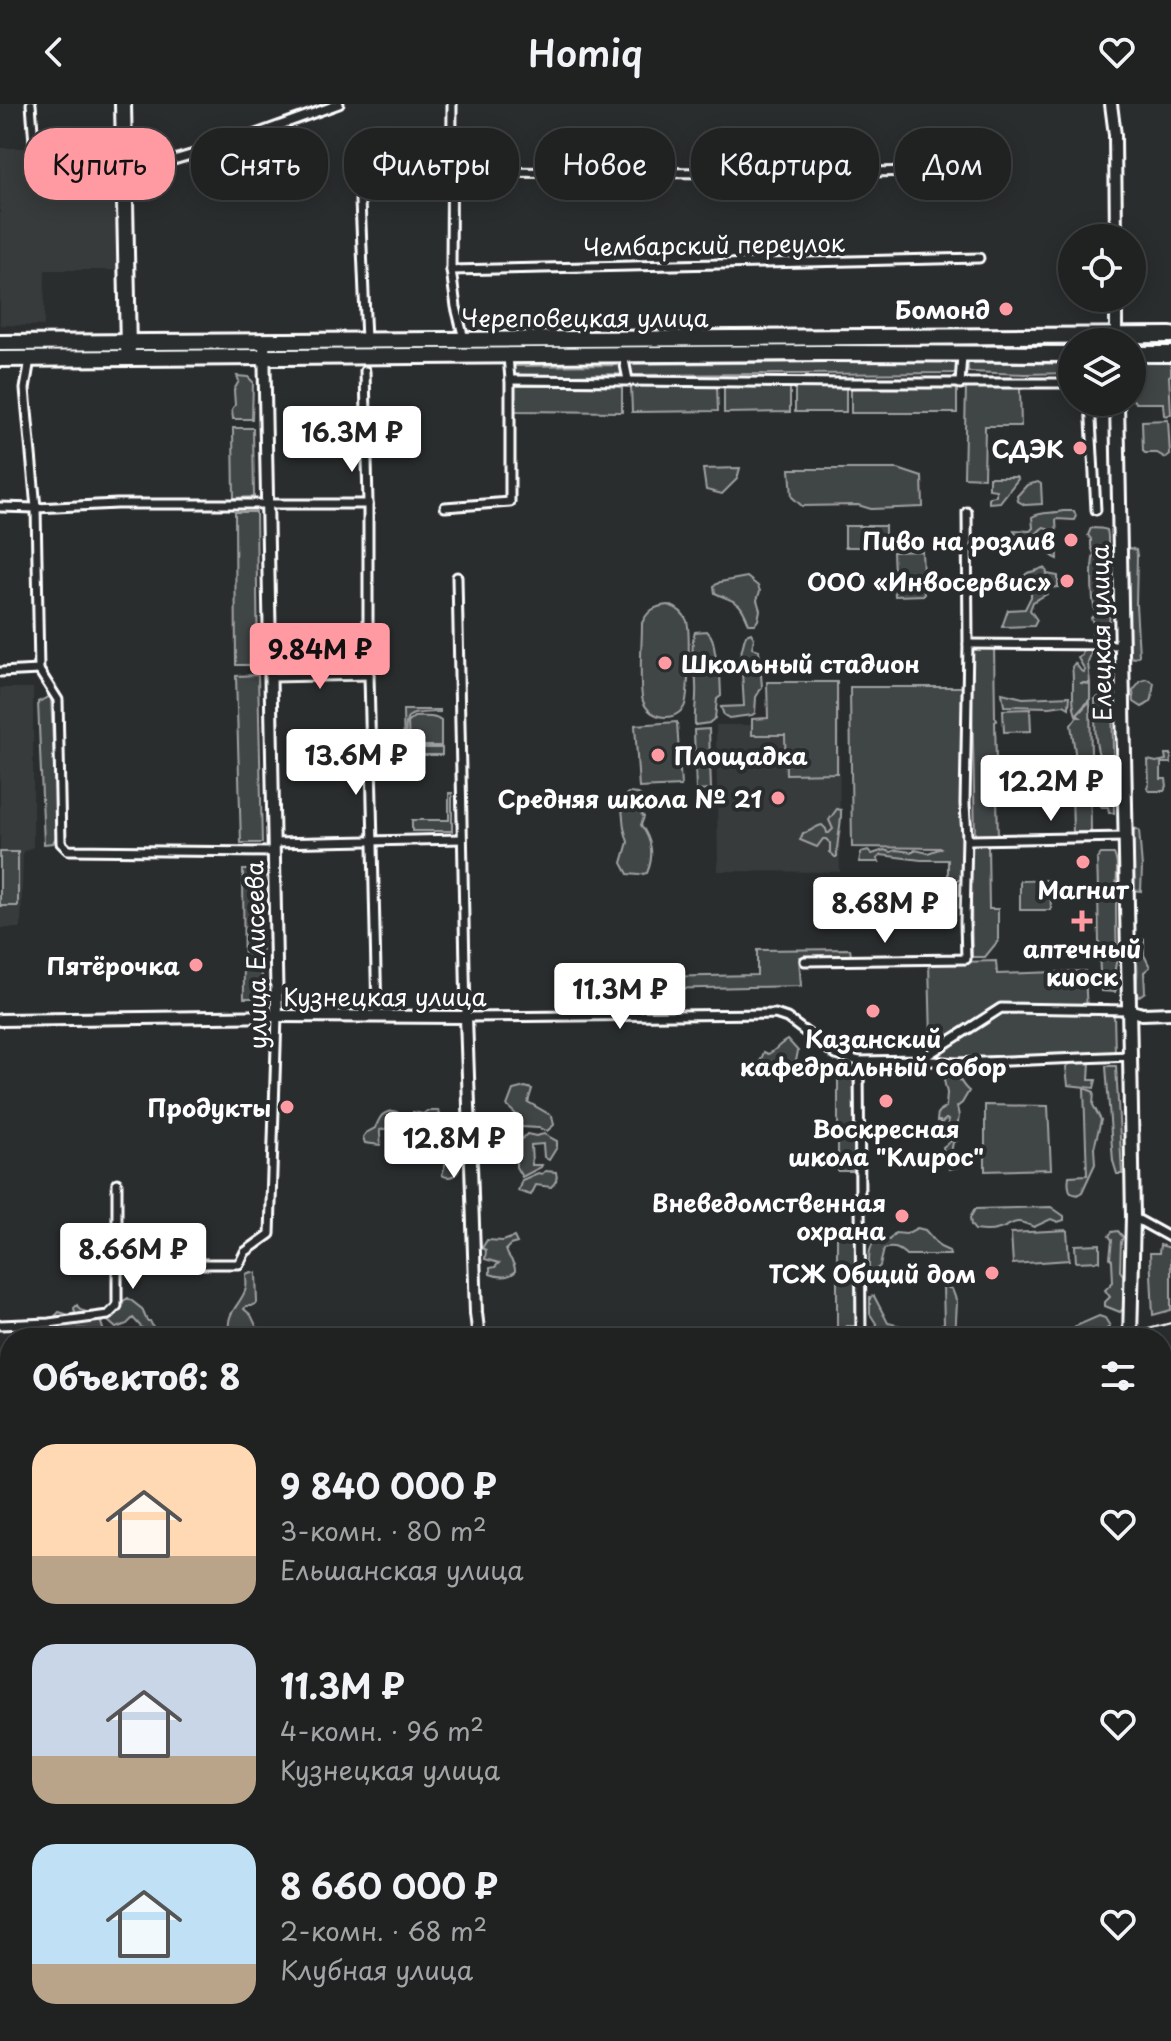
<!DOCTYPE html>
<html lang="ru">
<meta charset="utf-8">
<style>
:root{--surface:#202222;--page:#282a2a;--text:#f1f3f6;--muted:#a2a4a5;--line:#3d3f40;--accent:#ff9aa2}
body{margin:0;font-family:"Playpen Sans",sans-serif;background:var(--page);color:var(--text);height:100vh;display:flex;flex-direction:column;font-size:30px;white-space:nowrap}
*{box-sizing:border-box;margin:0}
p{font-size:26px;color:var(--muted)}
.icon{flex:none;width:44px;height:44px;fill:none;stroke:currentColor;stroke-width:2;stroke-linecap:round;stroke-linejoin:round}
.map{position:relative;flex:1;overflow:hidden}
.details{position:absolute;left:0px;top:1224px;width:1172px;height:714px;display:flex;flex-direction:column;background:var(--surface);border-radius:32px 32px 0 0;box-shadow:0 4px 20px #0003,0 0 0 2px var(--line)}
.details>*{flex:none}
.guide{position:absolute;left:24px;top:24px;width:1124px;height:72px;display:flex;gap:16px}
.controls{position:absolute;left:1058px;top:120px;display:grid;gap:16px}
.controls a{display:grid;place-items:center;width:88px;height:88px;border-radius:50%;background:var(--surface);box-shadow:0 4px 20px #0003,0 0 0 2px var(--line);font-size:40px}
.price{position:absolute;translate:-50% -68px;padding:0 18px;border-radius:8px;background:#fff;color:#222;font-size:26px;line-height:52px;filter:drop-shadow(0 2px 4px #0008)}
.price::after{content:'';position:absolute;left:50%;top:48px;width:24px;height:18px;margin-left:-12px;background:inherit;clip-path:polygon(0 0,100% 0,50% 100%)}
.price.on{background:var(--accent);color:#111}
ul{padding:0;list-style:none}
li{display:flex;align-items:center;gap:24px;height:200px;padding:0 32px}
li span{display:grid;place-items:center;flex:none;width:224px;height:160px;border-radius:24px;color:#555}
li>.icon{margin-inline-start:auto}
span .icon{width:96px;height:96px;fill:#fffc;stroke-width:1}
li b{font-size:34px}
h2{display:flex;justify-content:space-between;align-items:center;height:96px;padding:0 32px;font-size:34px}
.tag{padding:0 28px;border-radius:32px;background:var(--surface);box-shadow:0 4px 20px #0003,0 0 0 2px var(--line);font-size:28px;line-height:72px}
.tag.on{background:var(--accent);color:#111}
header{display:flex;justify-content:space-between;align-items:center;height:104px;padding:0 32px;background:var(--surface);font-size:36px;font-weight:600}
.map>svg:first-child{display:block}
.built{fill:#373a3b}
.green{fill:#414445;stroke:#a0a2a2;stroke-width:2}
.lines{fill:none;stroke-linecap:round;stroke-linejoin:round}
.street-casing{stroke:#fff;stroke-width:13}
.secondary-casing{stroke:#fff;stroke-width:16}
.primary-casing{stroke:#fff;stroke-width:18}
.highway-casing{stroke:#fff;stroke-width:20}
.street{stroke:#2a2d2e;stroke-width:7}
.secondary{stroke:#2a2d2e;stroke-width:10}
.primary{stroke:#2a2d2e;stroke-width:12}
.highway{stroke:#2a2d2e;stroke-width:14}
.tram{stroke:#fff;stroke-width:2}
.rail{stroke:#fff;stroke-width:3}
.poi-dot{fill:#ff9aa2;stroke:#2a2d2e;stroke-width:3}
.labels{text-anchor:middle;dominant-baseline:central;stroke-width:8;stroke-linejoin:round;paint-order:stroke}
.street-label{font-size:24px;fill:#fff;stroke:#2a2d2e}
.poi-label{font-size:24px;font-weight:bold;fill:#fff;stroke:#2a2d2e;text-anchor:end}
</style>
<header><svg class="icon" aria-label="back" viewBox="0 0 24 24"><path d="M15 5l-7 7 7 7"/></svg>Homiq<svg class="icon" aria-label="heart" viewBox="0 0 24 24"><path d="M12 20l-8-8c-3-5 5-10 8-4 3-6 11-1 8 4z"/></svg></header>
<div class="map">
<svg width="1171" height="1937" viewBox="0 0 1171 1937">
<rect width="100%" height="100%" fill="#2a2d2e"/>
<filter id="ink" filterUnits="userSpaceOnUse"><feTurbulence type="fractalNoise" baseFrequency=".0125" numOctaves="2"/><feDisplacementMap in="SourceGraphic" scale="16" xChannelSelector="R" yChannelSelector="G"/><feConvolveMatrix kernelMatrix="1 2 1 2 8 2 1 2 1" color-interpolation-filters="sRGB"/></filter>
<g filter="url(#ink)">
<g class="built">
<polygon points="116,43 117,166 45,166 44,222 0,221 0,44"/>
<polygon points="0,584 33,584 33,743 23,748 21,824 0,824"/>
<polygon points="768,584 839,584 840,768 718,767 716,621 768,621"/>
<rect x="726" y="1928" width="115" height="9"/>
</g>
<g class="green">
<polygon points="956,257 956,269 630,271 630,260"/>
<polygon points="1162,257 1171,260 1171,271 1169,272 1171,310 1167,312 1164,311 1163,299 1136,299 1133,296 1132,258"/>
<polygon points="968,258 1072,260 1072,269 1025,270 968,268"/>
<polygon points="622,261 622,270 514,272 514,262"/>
<polygon points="237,272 248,273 253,278 252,315 233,315 232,305 235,301 234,286 239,277"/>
<polygon points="1025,280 1025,284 1020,285 1021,322 985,322 984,374 964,373 966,282"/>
<polygon points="515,282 622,282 622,308 515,307"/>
<polygon points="631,282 717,282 718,307 632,308"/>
<polygon points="790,282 790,308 724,309 724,283"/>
<rect x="795" y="282" width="51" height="26"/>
<rect x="851" y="282" width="106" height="27"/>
<polygon points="1168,316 1170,351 1166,354 1157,349 1145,349 1143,347 1142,317"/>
<polygon points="233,324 253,324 254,393 234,394"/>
<polygon points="740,364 737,375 722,390 706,386 703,365"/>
<polygon points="790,365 898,365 922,373 923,403 871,405 858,401 802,402 792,393"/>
<polygon points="989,373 1016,373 1018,375 1000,398 989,399 989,393 996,392 996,386 989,385"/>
<polygon points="1038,378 1041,380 1042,400 1025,401 1018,397 1017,392 1027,381"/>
<path d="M1063 407H1074L1076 412 1074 416 1056 415 1058 455C1044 449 1046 441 1050 429L1047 424 1044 423C1033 429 1027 451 1014 426L1030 427 1033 424 1032 413C1041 407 1052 410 1063 407Z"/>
<polygon points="235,408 256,408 258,561 236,561"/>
<rect x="845" y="422" width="40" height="21"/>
<path d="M1091 424C1096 424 1102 424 1107 426 1111 442 1103 448 1111 466 1109 475 1111 483 1108 492 1111 498 1110 519 1107 526L1109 528V535L1106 537 1096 538 1092 528 1094 521 1091 514C1093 512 1095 510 1095 508 1095 507 1093 497 1093 496 1092 485 1091 460 1094 450L1091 442V435L1088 431Z"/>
<polygon points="1130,444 1136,446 1137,451 1136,501 1139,551 1135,554 1130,553 1126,488 1129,476 1125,448"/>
<polygon points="922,447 924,491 895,492 893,448"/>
<path d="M1042 464 1046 465 1047 470 1058 472V483L1047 484V490L1033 498 1030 506 1037 516 1034 522 1002 523 1008 506 1025 505 1031 493V487L1022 480C1025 463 1032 471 1042 464Z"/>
<path d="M747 473 758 482 760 487 757 496 760 506 758 516 755 520H749C739 494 737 500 715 489L714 482 720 478Z"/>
<path d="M669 501C677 504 684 509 687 517 690 527 689 595 684 603 672 621 645 613 642 593 639 569 642 543 642 519 648 506 655 502 669 501Z"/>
<path d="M707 527C717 537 712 547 718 558L725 559 738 556C743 548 742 540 746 531L751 529 754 534 752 544 759 546 762 583 756 593 755 609 752 611 729 614 724 611 721 603 744 602 742 568H720L721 592 717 595 715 614 709 619 695 621C694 607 697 594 696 581 696 564 689 545 695 528Z"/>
<polygon points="971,541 994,541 995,613 997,616 995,618 998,732 975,733"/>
<path d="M1087 543H1091L1092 546 1088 559 1090 579H1080L1090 580V595L1076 611C1070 597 1075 578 1072 563L1075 559 1081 567 1084 568 1085 566 1078 554 1082 551 1083 545Z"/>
<polygon points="258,571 262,739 241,739 236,572"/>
<path d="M1147 575 1154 579C1150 593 1158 595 1142 603L1134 598 1133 587 1141 577Z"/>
<polygon points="767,578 837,578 837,669 786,670 785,631 752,631 752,615 768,614"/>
<polygon points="850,583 966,583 965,773 957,777 948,772 948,756 921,756 881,751 877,755 879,758 859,758 861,748 868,746 872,750 884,746 891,748 896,746 912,748 915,746 928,749 942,744 852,743"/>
<path d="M1112 585 1114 709H1109L1108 703H1102L1096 696 1095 663 1101 656C1093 639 1096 615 1095 595Z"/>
<polygon points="1002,589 1023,594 1070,592 1069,604 1064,601 1050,603 1004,602"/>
<polygon points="51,592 57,731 53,739 44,740 38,598"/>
<polygon points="1090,597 1091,653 1093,659 1073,684 1075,648 1071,621 1077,613 1080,613 1077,611"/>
<polygon points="1030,605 1031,627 1004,628 1003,606"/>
<path d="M403 606H440V608C403 610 405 607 406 644H442V651H404Z"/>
<path d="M414 613C423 613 434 611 441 617V642H409L408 618Z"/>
<polygon points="677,618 681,682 639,684 635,621"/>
<polygon points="709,625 711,686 696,687 694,626"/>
<polygon points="1165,650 1171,650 1171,659 1161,659 1161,675 1166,675 1167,682 1164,687 1149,687 1147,684 1149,679 1148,656 1156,658 1166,656"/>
<polygon points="1090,667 1091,728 1073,728 1072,686"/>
<path d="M1029 674 1048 686 1063 683V689L1056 698C1035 699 1028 692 1014 675L1023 677Z"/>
<polygon points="449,689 452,689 452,727 412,727 412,716 449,716"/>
<path d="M628 689 638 690 643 693 635 702 644 713 641 721C652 736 654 753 647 769L639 771 628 770 622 759 628 738 624 724 621 695Z"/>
<path d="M837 705 841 706C842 721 836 737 837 753H835L830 748V739L826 735H823L817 743 800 736 803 729C811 728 815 722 822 721L826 725 827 729H829L833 725 829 716Z"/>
<path d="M1136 725 1139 726 1142 764 1141 787 1134 786C1132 766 1128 746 1133 726Z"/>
<polygon points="970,736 998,736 998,740 988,741 989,805 998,805 998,837 985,853 972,853"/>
<rect x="0" y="748" width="18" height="54"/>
<path d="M1101 750H1114C1120 762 1115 780 1116 793 1116 813 1116 831 1117 850 1118 856 1114 863 1115 869 1115 873 1118 877 1118 881L1115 888 1101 887C1098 843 1099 799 1097 755Z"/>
<polygon points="243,766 261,766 262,894 244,894"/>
<polygon points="1050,776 1051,806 1020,806 1020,777"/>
<polygon points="942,785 942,802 891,804 890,786"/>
<path d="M1134 833 1144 835V851L1150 863 1144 868 1145 888 1138 893C1134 881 1139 871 1137 860 1136 850 1133 843 1134 833Z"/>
<polygon points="850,845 851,852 799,853 801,882 657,885 656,873 757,871 757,846"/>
<polygon points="996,857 997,870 1085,867 1087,910 1114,910 1115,950 937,955 931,935 929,859"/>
<path d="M788 936 798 947 795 962 788 968H769L760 958 764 948 768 950C776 947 779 939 788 936Z"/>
<polygon points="1073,955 1090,957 1089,976 1096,976 1094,984 1068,981 1066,963 1072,958"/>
<polygon points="1106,962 1116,962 1122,1070 1117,1070 1113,1057"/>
<path d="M948 966C960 969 960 981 969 987L962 999 957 1003 959 1012 957 1023 958 1036 953 1038 951 1049 959 1050 958 1063 949 1065 948 1054 944 1051 943 1043 951 1037 948 1016 946 1015 940 1020V1017H937L938 1008 946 1003 947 989 944 976Z"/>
<polygon points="838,970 855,970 856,1067 838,1067"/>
<polygon points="525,983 532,985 528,998 552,1012 554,1021 547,1027 539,1024 521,1023 518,1019 519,1013 507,1002 513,986"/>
<path d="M1084 984 1094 988 1093 1001 1101 1016 1094 1044 1095 1060 1082 1088 1077 1091 1071 1089C1068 1084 1068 1078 1069 1072L1087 1071Z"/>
<polygon points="985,1001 1048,1002 1051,1065 985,1067"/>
<path d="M394 1007 403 1011 408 1020 411 1016 413 1008 423 1010 427 1007H438L440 1010 430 1016V1021L437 1039 445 1036 455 1039 464 1036 467 1038V1043L463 1048 459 1046 458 1053 455 1055V1058L460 1062C458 1071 450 1076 442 1071L446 1057 441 1048 423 1047 415 1041 399 1038V1030L397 1028H390L388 1024 380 1026C379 1032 382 1035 380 1041L365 1039 363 1033 366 1029 375 1024C380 1015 380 1008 394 1007Z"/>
<polygon points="527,1030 536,1032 544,1030 557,1037 557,1043 549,1056 544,1053 543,1040 531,1041 532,1061 542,1061 541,1063 522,1073 516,1063 516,1041"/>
<path d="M545 1067 556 1068C558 1075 556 1078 551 1083L536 1081 531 1091 518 1087 522 1076 538 1069 542 1070Z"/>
<path d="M1051 1103 1064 1112V1116L1058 1118 1051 1115 1034 1123C1009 1112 1016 1122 996 1126 989 1128 982 1127 975 1126L971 1121 970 1114 975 1105Z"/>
<polygon points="837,1123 857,1123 857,1222 846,1222 847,1234 837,1234"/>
<path d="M917 1124 925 1126 940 1143 949 1147 950 1151H906C899 1144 893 1142 884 1145L880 1162 873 1168 869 1165C869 1153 868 1143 877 1134L889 1136 895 1129 906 1130Z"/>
<polygon points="1067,1126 1069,1156 1013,1160 1011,1129"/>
<polygon points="1118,1127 1123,1133 1121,1138 1120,1167 1123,1171 1124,1204 1120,1208 1105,1202 1105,1198 1110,1193 1105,1186 1113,1178 1112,1156 1110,1154 1112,1136 1109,1132 1112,1128"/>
<path d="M514 1133 517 1139 510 1141 506 1145C507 1154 516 1157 515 1168 508 1174 498 1173 490 1170V1164L495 1163 499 1159 485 1155 486 1146 482 1144 487 1136 503 1137Z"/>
<polygon points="1100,1140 1100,1157 1076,1158 1075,1141"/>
<polygon points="1160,1141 1171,1144 1171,1206 1153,1211 1150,1149 1159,1149"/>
<path d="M251 1168 256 1169 257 1199 251 1202H246L244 1205 251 1211 262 1234H248L230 1228C224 1209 242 1200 246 1184 247 1181 246 1173 246 1170Z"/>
<path d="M943 1182 952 1185 957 1198 955 1234H875L878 1228 877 1221 870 1210V1193L874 1192 888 1219C906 1223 928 1229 944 1219Z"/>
<path d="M128 1194 142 1205 147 1217H150L154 1225 149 1227 143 1225 133 1214 127 1220 116 1224 108 1217H104L101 1219 103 1225V1231L99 1234 85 1225H78L74 1230 67 1231 48 1223C50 1217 55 1212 59 1208L69 1211 75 1209 74 1204 77 1201 80 1206 100 1212Z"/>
<path d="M1099 1212 1105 1214 1110 1222C1093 1240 1064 1234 1042 1234 1051 1227 1060 1223 1070 1230L1076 1222Z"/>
</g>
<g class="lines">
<g class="street-casing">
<g id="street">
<polyline points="31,0 34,39 125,38"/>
<polyline points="452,0 451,166 456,203 464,235"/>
<polyline points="451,68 815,69 973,66"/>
<polyline points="126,70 228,40 339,0"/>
<polyline points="360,97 366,236"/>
<polyline points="451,166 979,154"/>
<polyline points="623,251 628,276"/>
<polyline points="30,255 25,285 36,404 39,566 58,596 61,739 68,746 274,748"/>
<polyline points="365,267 368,400 368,569 369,571 377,911"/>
<polyline points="510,276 848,279 1072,279"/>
<polyline points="960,280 962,251"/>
<polyline points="1090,298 1096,406"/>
<polyline points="1090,299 1111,298"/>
<polyline points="0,403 36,404 117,400 368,400"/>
<polyline points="445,403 510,398 510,276 508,252"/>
<polyline points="457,473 466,913 775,910 787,914 836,951 859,957 920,956 1001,904 1129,906"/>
<polyline points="968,540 1122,541"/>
<polyline points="0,568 39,566"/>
<polyline points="270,573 369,571"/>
<polyline points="967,732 970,736 1125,733"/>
<polyline points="273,739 462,735"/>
<polyline points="805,857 966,855 965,818 967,732 965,700 968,540 967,408"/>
<polyline points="920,956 956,959 1130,952"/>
<polyline points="859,957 861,1234"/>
<polyline points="1133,1113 1171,1134"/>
<polyline points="159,1160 239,1160 245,1148 270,1130 277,912"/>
<polyline points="0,1221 49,1219 108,1211 117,1202 117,1079"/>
<polyline points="0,1346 10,1346"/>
<polyline points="293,1937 293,1928"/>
</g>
</g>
<g class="secondary-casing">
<g id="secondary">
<polyline points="1111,0 1115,31 1116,134"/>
<polyline points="1116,194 1116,232"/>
<polyline points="264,236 277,912"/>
<polyline points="1129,906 1142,910 1171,909"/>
<polyline points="0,916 277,912 466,913 476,1209 479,1234"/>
<polyline points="1162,1301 1171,1298"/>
<polyline points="1162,1556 1171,1556"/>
<polyline points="1162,1572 1171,1572"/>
<polyline points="1162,1776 1171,1776"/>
<polyline points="0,1815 10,1815"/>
<polyline points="857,1928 857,1937"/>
<polyline points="872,1928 872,1937"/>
</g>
</g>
<g class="primary-casing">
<g id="primary">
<polyline points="1117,298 1130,952 1133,1113 1130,1234"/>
<polyline points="1135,1928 1135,1937"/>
</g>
</g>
<g class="highway-casing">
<g id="highway">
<polyline points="123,0 128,245"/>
<polyline points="0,239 1171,231"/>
<polyline points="1132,250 1171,250"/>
<polyline points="0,255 822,249 1072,250"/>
</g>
</g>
<use href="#street" class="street"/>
<use href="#secondary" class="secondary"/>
<use href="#primary" class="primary"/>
<use href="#highway" class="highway"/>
<g class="tram">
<polyline points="1114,1234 1171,1219"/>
<polyline points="0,1342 10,1342"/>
<polyline points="863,1928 863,1937"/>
</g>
<g class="rail">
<polyline points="1162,1264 1171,1261"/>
<polyline points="0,1420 10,1420"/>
<polyline points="0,1509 10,1508"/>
<polyline points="0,1620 10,1620"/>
</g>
</g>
</g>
<g class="poi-dot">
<circle cx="1006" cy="205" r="8"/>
<circle cx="1080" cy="344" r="8"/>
<circle cx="1071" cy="436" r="8"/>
<circle cx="1067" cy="477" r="8"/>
<circle cx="665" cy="559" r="8"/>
<circle cx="658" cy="651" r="8"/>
<circle cx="778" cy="694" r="8"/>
<circle cx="1083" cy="758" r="8"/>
<path d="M1078 805h8v8h8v8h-8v8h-8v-8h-8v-8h8z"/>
<circle cx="196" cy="861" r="8"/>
<circle cx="873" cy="907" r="8"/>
<circle cx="886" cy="997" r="8"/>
<circle cx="287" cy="1003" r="8"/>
<circle cx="902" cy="1112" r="8"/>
<circle cx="992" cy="1169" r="8"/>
</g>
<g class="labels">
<g class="street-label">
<text transform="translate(714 140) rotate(-1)">Чембарский переулок</text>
<text x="585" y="213">Череповецкая улица</text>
<text transform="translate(1100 529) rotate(-91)">Елецкая улица</text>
<text transform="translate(255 851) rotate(-91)">улица Елисеева</text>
<text x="385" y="892">Кузнецкая улица</text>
</g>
<g class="poi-label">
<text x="990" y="205">Бомонд</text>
<text x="1064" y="344">СДЭК</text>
<text x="1055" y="436">Пиво на розлив</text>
<text x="1051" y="477">ООО «Инвосервис»</text>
<text x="681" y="559" text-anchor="start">Школьный стадион</text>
<text x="674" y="651" text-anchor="start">Площадка</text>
<text x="762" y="694">Средняя школа № 21</text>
<text x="1083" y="785" text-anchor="middle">Магнит</text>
<text x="1082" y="844" text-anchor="middle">аптечный<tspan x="1082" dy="28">киоск</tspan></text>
<text x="180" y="861">Пятёрочка</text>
<text x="873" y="934" text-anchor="middle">Казанский<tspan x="873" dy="28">кафедральный собор</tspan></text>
<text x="271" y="1003">Продукты</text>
<text x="886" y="1024" text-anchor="middle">Воскресная<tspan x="886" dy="28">школа "Клирос"</tspan></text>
<text x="886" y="1098">Вневедомственная<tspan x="886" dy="28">охрана</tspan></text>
<text x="976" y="1169">ТСЖ Общий дом</text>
</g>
</g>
</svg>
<div class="controls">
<a><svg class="icon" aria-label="locate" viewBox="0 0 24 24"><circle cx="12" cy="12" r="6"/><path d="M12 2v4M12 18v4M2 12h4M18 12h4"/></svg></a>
<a><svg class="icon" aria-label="layers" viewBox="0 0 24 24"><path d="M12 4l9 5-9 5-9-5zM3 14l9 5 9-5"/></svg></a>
</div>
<b class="price" style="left:352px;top:370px">16.3M ₽</b>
<b class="price on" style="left:320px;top:587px">9.84M ₽</b>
<b class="price" style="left:356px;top:693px">13.6M ₽</b>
<b class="price" style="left:1051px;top:719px">12.2M ₽</b>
<b class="price" style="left:885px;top:841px">8.68M ₽</b>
<b class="price" style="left:620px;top:927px">11.3M ₽</b>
<b class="price" style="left:454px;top:1076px">12.8M ₽</b>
<b class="price" style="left:133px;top:1187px">8.66M ₽</b>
<div class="guide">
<a class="tag on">Купить</a>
<a class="tag">Снять</a>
<a class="tag">Фильтры</a>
<a class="tag">Новое</a>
<a class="tag">Квартира</a>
<a class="tag">Дом</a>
</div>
<section class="details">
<h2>Объектов: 8<svg class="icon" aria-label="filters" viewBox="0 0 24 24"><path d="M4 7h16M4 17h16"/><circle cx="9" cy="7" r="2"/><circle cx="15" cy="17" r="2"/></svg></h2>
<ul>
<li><span style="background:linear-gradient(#ffd9b3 70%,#b9a48a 0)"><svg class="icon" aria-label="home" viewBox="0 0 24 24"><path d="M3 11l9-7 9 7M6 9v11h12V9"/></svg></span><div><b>9 840 000 ₽</b><p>3-комн. · 80 m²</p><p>Ельшанская улица</p></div><svg class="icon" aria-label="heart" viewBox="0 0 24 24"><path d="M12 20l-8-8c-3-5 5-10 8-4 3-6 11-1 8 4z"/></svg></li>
<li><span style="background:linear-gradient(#c9d6e8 70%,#b9a48a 0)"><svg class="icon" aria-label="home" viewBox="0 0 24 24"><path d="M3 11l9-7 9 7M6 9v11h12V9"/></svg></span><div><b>11.3M ₽</b><p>4-комн. · 96 m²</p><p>Кузнецкая улица</p></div><svg class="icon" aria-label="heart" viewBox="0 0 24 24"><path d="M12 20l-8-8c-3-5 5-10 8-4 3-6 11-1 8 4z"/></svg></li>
<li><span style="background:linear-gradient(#bfe0f5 75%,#b9a48a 0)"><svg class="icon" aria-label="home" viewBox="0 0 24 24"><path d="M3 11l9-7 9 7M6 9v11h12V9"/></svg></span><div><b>8 660 000 ₽</b><p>2-комн. · 68 m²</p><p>Клубная улица</p></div><svg class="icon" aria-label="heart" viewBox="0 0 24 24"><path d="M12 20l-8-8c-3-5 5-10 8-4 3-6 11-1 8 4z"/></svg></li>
</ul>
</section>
</div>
